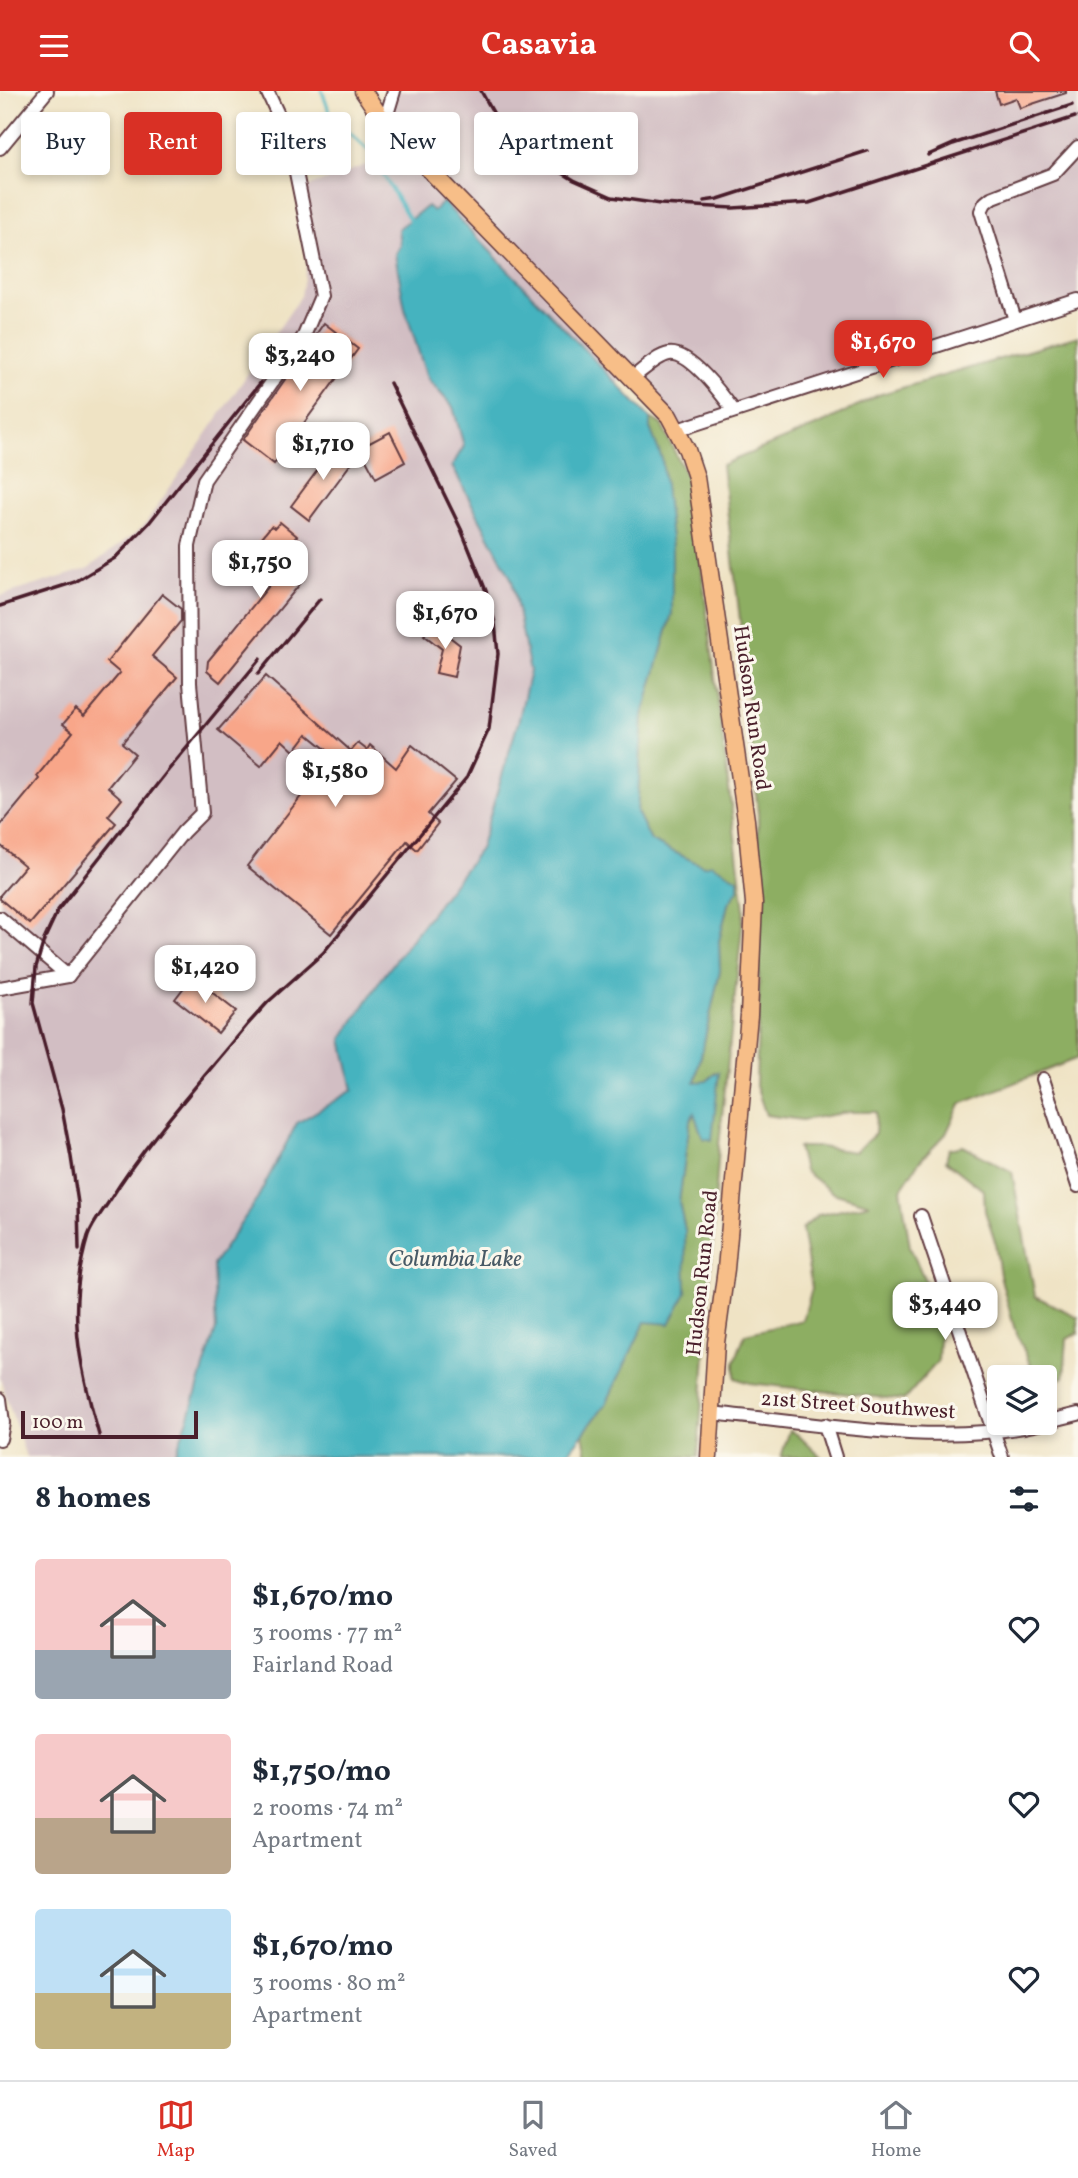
<!DOCTYPE html>
<meta charset="utf-8">
<style>
:root{--surface:#fff;--page:#f6f6f7;--text:#1f2937;--muted:#747a83;--line:#e0e1e3;--accent:#d93025}
body{margin:0;font-family:Vollkorn,serif;background:var(--page);color:var(--text);height:100vh;display:flex;flex-direction:column;font-size:26px;white-space:nowrap}
*{box-sizing:border-box;margin:0}
p{font-size:23px;color:var(--muted)}
.icon{flex:none;width:38px;height:38px;fill:none;stroke:currentColor;stroke-width:2;stroke-linecap:round;stroke-linejoin:round}
.map{position:relative;height:1366px;overflow:hidden}
.panel{display:flex;flex-direction:column;background:var(--surface);flex:1}
.panel>*{flex:none}
.guide{position:absolute;left:21px;top:21px;width:700px;height:63px;display:flex;gap:14px}
.controls{position:absolute;left:987px;top:1274px;display:grid;gap:14px}
.controls a{display:grid;place-items:center;width:70px;height:70px;border-radius:7px;background:var(--surface);box-shadow:0 4px 10px #0003;font-size:35px}
.scale{position:absolute;left:21px;bottom:18px;width:177px;box-sizing:border-box;padding-left:7px;border:4px solid #4a1f2b;border-top:0;font-size:19px;line-height:24px;white-space:nowrap;color:#4a1f2b;-webkit-text-stroke:5px #fbf7ec;paint-order:stroke}
.price{position:absolute;translate:-50% -60px;padding:0 16px;border-radius:14px;background:#fff;color:#222;font-size:23px;line-height:46px;filter:drop-shadow(0 2px 4px #0008)}
.price::after{content:'';position:absolute;left:50%;top:42px;width:21px;height:16px;margin-left:-10px;background:inherit;clip-path:polygon(0 0,100% 0,50% 100%)}
.price.on{background:var(--accent);color:#fff}
ul{padding:0;list-style:none}
li{display:flex;align-items:center;gap:21px;height:175px;padding:0 35px}
li span{display:grid;place-items:center;flex:none;width:196px;height:140px;border-radius:7px;color:#555}
li>.icon{margin-inline-start:auto}
span .icon{width:84px;height:84px;fill:#fffc;stroke-width:1}
li b{font-size:30px}
h2{display:flex;justify-content:space-between;align-items:center;height:84px;padding:0 35px;font-size:30px}
.pill{padding:0 24px;border-radius:7px;background:var(--surface);box-shadow:0 4px 10px #0003;font-size:24px;line-height:63px}
.pill.on{background:var(--accent);color:#fff}
header{display:flex;justify-content:space-between;align-items:center;height:91px;padding:0 35px;background:var(--accent);color:#fff;font-size:32px;font-weight:700}
.menu{display:flex;justify-content:space-around;align-items:center;height:98px;border-top:2px solid var(--line);background:var(--surface);font-size:19px;color:var(--muted)}
.menu a{display:grid;justify-items:center;gap:4px}
.menu .on{color:var(--accent)}
.map>svg:first-child{display:block}
.industrial{fill:#d2bec3}
.forest{fill:#8dae62;stroke:#6c6646;stroke-width:2}
.water{fill:#44b3bf;stroke:#476975;stroke-width:2}
.lines{fill:none;stroke-linecap:round;stroke-linejoin:round}
.stream{stroke:#44b3bf;stroke-width:3.5}
.building{fill:#f8a689}
.minor-casing{stroke:#633c42;stroke-width:16}
.major-casing{stroke:#633c42;stroke-width:19}
.minor{stroke:#fff;stroke-width:12}
.major{stroke:#f7be88;stroke-width:16}
.rail{stroke:#4a1f2b;stroke-width:3.5}
.labels{text-anchor:middle;dominant-baseline:central;stroke-width:6;stroke-linejoin:round;paint-order:stroke}
.street-label{font-size:21px;fill:#4a1f2b;stroke:#fbf7ec}
.water-label{font-size:23px;font-style:italic;fill:#485a66;stroke:#fbf7ec}
</style>
<header><svg class="icon" aria-label="menu" viewBox="0 0 24 24"><path d="M4 6h16M4 12h16M4 18h16"/></svg>Casavia<svg class="icon" aria-label="search" viewBox="0 0 24 24"><circle cx="10" cy="10" r="6"/><path d="M15 15l6 6"/></svg></header>
<div class="map">
<svg width="1078" height="1366" viewBox="0 0 1078 1366">
<rect width="100%" height="100%" fill="#fbf7ec"/>
<filter id="ink" filterUnits="userSpaceOnUse"><feTurbulence type="fractalNoise" baseFrequency=".0143" numOctaves="2"/><feDisplacementMap in="SourceGraphic" scale="14" xChannelSelector="R" yChannelSelector="G"/><feConvolveMatrix kernelMatrix="1 2 1 2 8 2 1 2 1" color-interpolation-filters="sRGB"/></filter>
<filter id="wash" filterUnits="userSpaceOnUse"><feTurbulence type="fractalNoise" baseFrequency=".00686" numOctaves="4" result="noise"/><feDisplacementMap in="SourceGraphic" scale="28" xChannelSelector="R" yChannelSelector="G"/><feGaussianBlur stdDeviation="1.57" result="paint"/><feColorMatrix in="noise" values="0 0 0 0 0 0 0 0 0 0 0 0 0 0 0 0 0 1.4 0 .05"/><feComposite in="paint" operator="in"/></filter>
<g filter="url(#wash)">
<rect width="100%" height="100%" fill="#efe3c4"/>
<polygon class="industrial" points="393,0 1078,0 1078,209 677,339 632,287 457,331 464,355 452,375 512,489 530,580 519,628 480,758 380,890 342,948 353,999 297,1032 256,1110 213,1174 216,1238 189,1325 174,1366 26,1366 0,1287 0,505 87,478 143,436 301,205 311,148 297,100 408,58 385,30"/>
<g class="forest">
<polygon points="1078,245 1078,967 960,1013 946,1043 919,1071 901,1098 910,1156 940,1223 938,1270 904,1309 749,1292 735,1287 735,1270 745,1243 803,1229 812,1197 802,1138 818,1124 870,1113 833,1102 804,1080 798,1056 820,1056 855,1061 875,1043 876,1021 849,1021 802,1029 766,1024 756,995 759,901 758,723 740,529 722,374 823,332 878,304"/>
<polygon points="650,327 661,333 686,384 696,434 744,818 719,1054 698,1366 587,1366 583,1343 606,1313 645,1230 685,1139 679,1111 690,1030 694,1022 703,1047 714,983 707,990 695,992 720,880 719,850 728,813 738,799 703,775 651,750 637,721 643,624 672,522 672,457 662,369 650,337"/>
<polygon points="963,1055 1012,1081 1035,1205 1078,1226 1078,1242 1067,1248 1064,1286 1054,1291 1030,1273 1014,1236 1000,1184 995,1151 985,1120 984,1100 946,1070 949,1058"/>
<polygon points="790,1339 798,1344 821,1366 781,1366"/>
</g>
<polygon class="water" points="443,111 650,327 650,337 662,368 672,457 672,522 643,624 637,721 651,750 703,775 711,773 738,788 738,799 728,813 719,850 720,880 695,991 707,990 714,983 719,981 712,1049 703,1047 694,1022 690,1030 679,1111 685,1139 686,1202 670,1233 645,1231 606,1313 565,1366 174,1366 189,1325 216,1238 213,1174 256,1110 297,1032 353,999 342,948 380,890 480,758 519,628 530,580 512,489 452,375 464,355 453,316 427,287 405,218 395,163 400,154 398,138 427,115 433,120"/>
<g class="lines">
<polyline class="stream" points="322,0 331,25 369,60 410,129"/>
</g>
<g id="blocks">
<g class="building">
<polygon points="995,0 1066,0 1066,2 1020,17 1016,7 999,13"/>
<polygon points="324,232 358,258 274,373 243,349"/>
<polygon points="390,341 405,371 376,387 360,357"/>
<polygon points="337,353 355,367 309,429 291,415"/>
<polygon points="280,431 297,445 279,466 305,487 220,591 207,580 208,570 277,485 249,462 271,435 275,437"/>
<polygon points="162,503 181,518 181,530 152,565 177,586 122,652 135,663 108,696 122,708 108,725 116,732 30,833 0,808 0,804 25,775 0,754 0,735 39,688 37,685 73,641 63,633 76,618 84,625 120,582 107,571"/>
<polygon points="433,533 460,554 454,586 436,582 442,558 424,544"/>
<polygon points="266,585 351,660 358,652 367,659 370,654 396,677 412,654 456,690 428,723 438,732 417,759 407,750 331,843 247,775 333,664 307,643 294,660 282,649 261,675 218,639"/>
<polygon points="192,886 236,920 218,942 175,908"/>
</g>
</g>
</g>
<g filter="url(#ink)">
<use href="#blocks" fill-opacity="0" stroke="#633c42" stroke-width="2"/>
<g class="lines">
<g class="minor-casing">
<g id="minor">
<polyline points="385,30 394,0"/>
<polyline points="0,57 47,0"/>
<polyline points="1015,229 981,120 985,112 991,107 1053,83 1078,56"/>
<path d="M632 287C642 280 657 265 669 263 690 260 723 305 734 320"/>
<polyline points="677,339 1078,209"/>
<polyline points="0,827 68,885"/>
<polyline points="0,897 68,885 183,741 202,722 190,592 189,455 204,389 304,245 321,205 289,47 267,0"/>
<polyline points="1043,988 1078,1095"/>
<polyline points="921,1125 1002,1366"/>
<polyline points="0,1308 3,1332 0,1348"/>
<path d="M711 1322C815 1332 940 1357 1043 1332"/>
<polyline points="1045,1331 1078,1323"/>
<polyline points="825,1334 835,1366"/>
</g>
</g>
<g class="major-casing">
<polyline id="major" points="363,0 380,25 409,58 669,325 687,359 696,386 746,729 754,812 749,924 726,1178 716,1252 709,1366"/>
</g>
<use href="#minor" class="minor"/>
<use href="#major" class="major"/>
<g class="rail">
<polyline points="481,0 494,23 535,65 574,89 612,106 660,113 733,117 809,112 1075,26"/>
<polyline points="928,64 953,53 1072,14"/>
<polyline points="704,110 718,108 867,60"/>
<polyline points="0,515 75,491 115,467 149,432 261,291"/>
<polyline points="258,583 320,508"/>
<polyline points="79,1159 78,1112 71,1066 62,1018 33,912 36,876 44,849 58,819 166,682 260,568"/>
<path d="M99 1344C79 1274 66 1217 88 1145 92 1133 103 1120 110 1109 148 1048 202 989 248 933L268 911 323 862 467 686 489 638 498 563 495 532 488 505 461 438 390 292"/>
</g>
</g>
</g>
<g class="labels">
<g class="street-label">
<text transform="translate(751 617) rotate(82)">Hudson Run Road</text>
<text transform="translate(703 1182) rotate(-84)">Hudson Run Road</text>
<text transform="translate(858 1315) rotate(4)">21st Street Southwest</text>
</g>
<g class="water-label">
<text x="455" y="1169">Columbia Lake</text>
</g>
</g>
</svg>
<div class="controls">
<a><svg class="icon" aria-label="layers" viewBox="0 0 24 24"><path d="M12 4l9 5-9 5-9-5zM3 14l9 5 9-5"/></svg></a>
</div>
<div class="scale">100 m</div>
<b class="price on" style="left:883px;top:289px">$1,670</b>
<b class="price" style="left:300px;top:302px">$3,240</b>
<b class="price" style="left:323px;top:391px">$1,710</b>
<b class="price" style="left:260px;top:509px">$1,750</b>
<b class="price" style="left:445px;top:560px">$1,670</b>
<b class="price" style="left:335px;top:718px">$1,580</b>
<b class="price" style="left:205px;top:914px">$1,420</b>
<b class="price" style="left:945px;top:1251px">$3,440</b>
<div class="guide">
<a class="pill">Buy</a>
<a class="pill on">Rent</a>
<a class="pill">Filters</a>
<a class="pill">New</a>
<a class="pill">Apartment</a>
</div>
</div>
<section class="panel">
<h2>8 homes<svg class="icon" aria-label="filters" viewBox="0 0 24 24"><path d="M4 7h16M4 17h16"/><circle cx="9" cy="7" r="2"/><circle cx="15" cy="17" r="2"/></svg></h2>
<ul>
<li><span style="background:linear-gradient(#f6c9c9 65%,#9aa5b1 0)"><svg class="icon" aria-label="home" viewBox="0 0 24 24"><path d="M3 11l9-7 9 7M6 9v11h12V9"/></svg></span><div><b>$1,670/mo</b><p>3 rooms · 77 m²</p><p>Fairland Road</p></div><svg class="icon" aria-label="heart" viewBox="0 0 24 24"><path d="M12 20l-8-8c-3-5 5-10 8-4 3-6 11-1 8 4z"/></svg></li>
<li><span style="background:linear-gradient(#f6c9c9 60%,#b9a48a 0)"><svg class="icon" aria-label="home" viewBox="0 0 24 24"><path d="M3 11l9-7 9 7M6 9v11h12V9"/></svg></span><div><b>$1,750/mo</b><p>2 rooms · 74 m²</p><p>Apartment</p></div><svg class="icon" aria-label="heart" viewBox="0 0 24 24"><path d="M12 20l-8-8c-3-5 5-10 8-4 3-6 11-1 8 4z"/></svg></li>
<li><span style="background:linear-gradient(#bfe0f5 60%,#c2b280 0)"><svg class="icon" aria-label="home" viewBox="0 0 24 24"><path d="M3 11l9-7 9 7M6 9v11h12V9"/></svg></span><div><b>$1,670/mo</b><p>3 rooms · 80 m²</p><p>Apartment</p></div><svg class="icon" aria-label="heart" viewBox="0 0 24 24"><path d="M12 20l-8-8c-3-5 5-10 8-4 3-6 11-1 8 4z"/></svg></li>
</ul>
</section>
<nav class="menu">
<a class="on"><svg class="icon" aria-label="map" viewBox="0 0 24 24"><path d="M3 6l6-2 6 2 6-2v14l-6 2-6-2-6 2zM9 4v14M15 6v14"/></svg>Map</a>
<a><svg class="icon" aria-label="saved" viewBox="0 0 24 24"><path d="M7 4h10v16l-5-4-5 4z"/></svg>Saved</a>
<a><svg class="icon" aria-label="home" viewBox="0 0 24 24"><path d="M3 11l9-7 9 7M6 9v11h12V9"/></svg>Home</a>
</nav>
